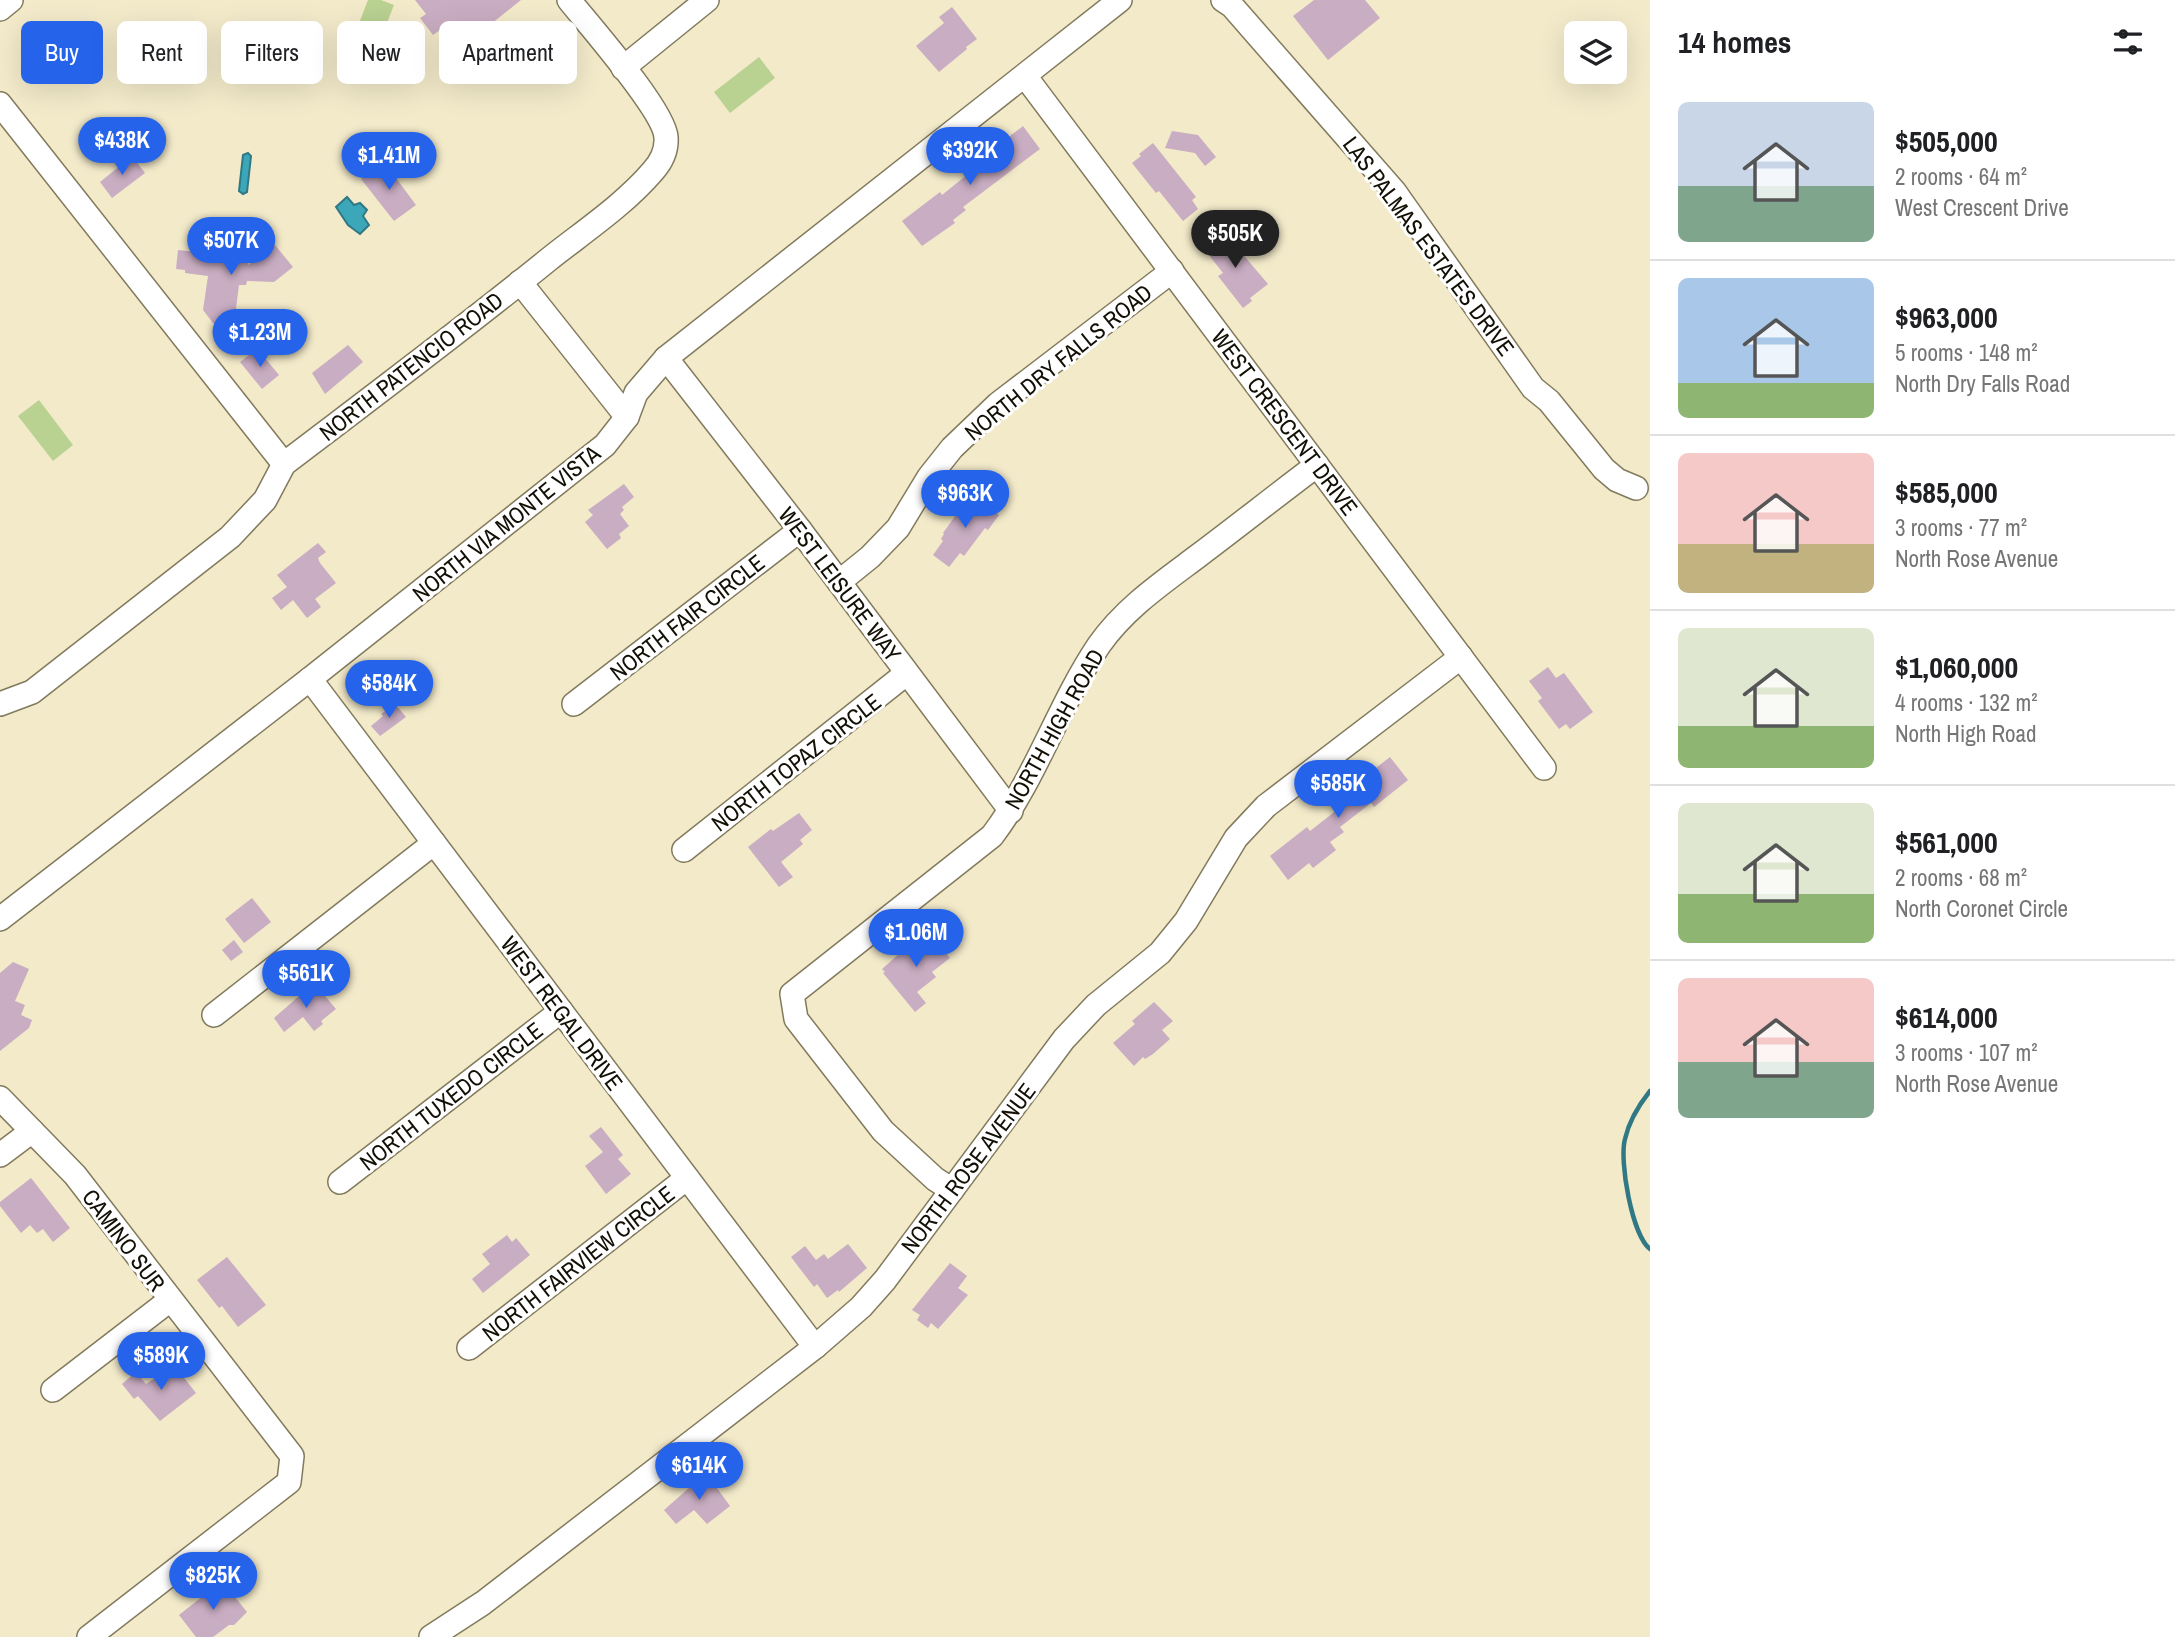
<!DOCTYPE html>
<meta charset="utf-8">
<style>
:root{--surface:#fff;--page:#f6f6f6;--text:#202124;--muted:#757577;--line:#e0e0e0;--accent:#2563eb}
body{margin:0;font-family:"Archivo Narrow",sans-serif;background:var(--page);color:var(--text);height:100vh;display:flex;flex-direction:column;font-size:26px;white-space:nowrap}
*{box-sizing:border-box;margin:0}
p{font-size:23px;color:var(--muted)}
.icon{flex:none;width:38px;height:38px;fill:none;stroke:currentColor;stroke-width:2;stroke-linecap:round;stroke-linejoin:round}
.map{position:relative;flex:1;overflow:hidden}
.panel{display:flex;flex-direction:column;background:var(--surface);width:525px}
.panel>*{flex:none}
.top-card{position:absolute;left:21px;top:21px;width:665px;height:63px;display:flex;gap:14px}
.fabs{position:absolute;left:1564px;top:21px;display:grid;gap:14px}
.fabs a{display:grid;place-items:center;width:63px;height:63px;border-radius:10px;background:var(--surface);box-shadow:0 7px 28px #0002;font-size:35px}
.price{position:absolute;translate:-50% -60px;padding:0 16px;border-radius:24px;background:var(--accent);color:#fff;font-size:23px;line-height:46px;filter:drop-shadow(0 2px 4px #0008)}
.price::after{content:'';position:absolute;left:50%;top:42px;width:21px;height:16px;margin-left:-10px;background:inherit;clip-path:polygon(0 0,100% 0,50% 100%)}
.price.active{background:#222;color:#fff}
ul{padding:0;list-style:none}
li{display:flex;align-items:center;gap:21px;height:175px;padding:0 28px}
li+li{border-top:2px solid var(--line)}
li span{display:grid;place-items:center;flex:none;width:196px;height:140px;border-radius:10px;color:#555}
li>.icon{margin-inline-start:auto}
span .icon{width:84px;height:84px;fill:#fffc;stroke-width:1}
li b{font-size:30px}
h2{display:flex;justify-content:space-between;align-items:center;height:84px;padding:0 28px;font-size:30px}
.chip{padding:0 24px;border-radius:10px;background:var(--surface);box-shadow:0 7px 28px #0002;font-size:24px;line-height:63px}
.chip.active{background:var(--accent);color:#fff}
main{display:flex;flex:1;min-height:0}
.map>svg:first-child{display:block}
.green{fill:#b9d191}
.water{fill:#3da7ba;stroke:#307984;stroke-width:2}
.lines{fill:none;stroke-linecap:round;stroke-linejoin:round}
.stream{stroke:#307984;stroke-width:4.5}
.building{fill:#c9adc2}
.minor-casing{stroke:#827a5d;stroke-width:26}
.minor{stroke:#fff;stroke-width:23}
.labels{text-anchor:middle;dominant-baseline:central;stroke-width:6;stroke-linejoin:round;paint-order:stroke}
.street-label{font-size:23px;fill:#120f05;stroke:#fff}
</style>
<main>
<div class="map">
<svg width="1650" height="1637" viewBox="0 0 1650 1637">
<rect width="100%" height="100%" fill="#f3eaca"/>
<g class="green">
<polygon points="368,0 381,0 394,5 373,58 349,49"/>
<polygon points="759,57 775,78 730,113 714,92"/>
<polygon points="39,400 73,445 53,461 18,416"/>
</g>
<g class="water">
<polygon points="248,153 251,156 247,192 243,194 239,191 243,155"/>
<polygon points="347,197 354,205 360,203 367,210 363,216 369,225 360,234 348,225 336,207"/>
</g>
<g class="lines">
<path class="stream" d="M1650 1091C1638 1106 1629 1121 1625 1139 1619 1161 1632 1235 1650 1249"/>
</g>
<g class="building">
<polygon points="415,0 521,0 481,32 482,34 456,51 440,30 433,35 420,18 426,14"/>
<polygon points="1314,0 1365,0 1380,18 1328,60 1293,16"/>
<polygon points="952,7 977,39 966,47 967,49 939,72 916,46 944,23 939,17"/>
<polygon points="1023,126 1040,149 963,207 966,210 953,220 955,223 922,246 902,221 940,192 942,195 973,170 970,167"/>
<polygon points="1172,131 1198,135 1216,157 1205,166 1195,153 1165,148"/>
<polygon points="1153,143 1196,197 1192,200 1198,209 1183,221 1159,191 1156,193 1132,163 1141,156 1139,154"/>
<polygon points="132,156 145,173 112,198 100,182"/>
<polygon points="379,164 383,169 387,166 416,205 394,221 361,179"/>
<polygon points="1218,232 1230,247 1234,244 1268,284 1250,298 1252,301 1243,308 1218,276 1223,273 1201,245"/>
<polygon points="275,245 293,267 274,282 247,281 246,285 239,285 234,324 232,322 231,326 213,323 203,310 208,276 185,273 185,270 176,269 178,250 226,255 227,249 247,251 248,265"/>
<polygon points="348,345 363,362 325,394 312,373"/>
<polygon points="254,351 257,355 260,352 279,375 262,389 240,362"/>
<polygon points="624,484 634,497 622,507 624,510 620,514 629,526 619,534 621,538 607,549 585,522 593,515 588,510"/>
<polygon points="971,494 999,515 988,530 985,528 964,556 960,553 949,567 933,555 943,541 941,539 944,534 943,533"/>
<polygon points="318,543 326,552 318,558 320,563 336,583 315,599 321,607 307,618 293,600 281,610 272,598 287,587 277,575"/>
<polygon points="388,662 407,688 383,707 363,682"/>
<polygon points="1548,667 1556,678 1564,673 1593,712 1570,729 1566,724 1559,729 1538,701 1542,698 1529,681"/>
<polygon points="395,704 406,717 380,736 371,726 383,716 381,714"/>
<polygon points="1390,757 1408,780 1374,807 1371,803 1340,827 1344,832 1330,842 1336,850 1313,868 1309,863 1288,880 1270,856 1307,827 1310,831 1342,806 1336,799"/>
<polygon points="799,813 812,830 800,840 803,844 781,862 793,877 779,887 748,847 771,829 773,831"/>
<polygon points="252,898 271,922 244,943 225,919"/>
<polygon points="930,933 950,958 932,972 936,977 917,992 926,1003 915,1012 883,973 885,972 882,969 908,946 910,949"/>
<polygon points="234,940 243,952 231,961 222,950"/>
<polygon points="13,962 29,969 15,1001 25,1005 21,1015 32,1020 29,1028 0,1051 0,973"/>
<polygon points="314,983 336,1009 321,1021 323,1024 314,1031 303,1017 284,1032 274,1018"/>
<polygon points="1154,1002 1173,1021 1162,1030 1170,1039 1153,1054 1145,1059 1143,1057 1134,1066 1113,1043 1135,1024 1132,1021"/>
<polygon points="601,1127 623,1155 618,1159 631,1174 606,1194 585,1166 603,1152 589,1136"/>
<polygon points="31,1178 70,1228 53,1242 43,1229 37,1233 30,1225 21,1233 0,1206 0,1202"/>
<polygon points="507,1235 512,1242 516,1238 530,1255 483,1293 472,1279 490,1264 482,1254"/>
<polygon points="848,1244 867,1268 839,1292 838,1290 827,1298 817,1284 814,1287 791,1257 805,1246 816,1260 824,1254 828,1259"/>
<polygon points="227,1257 266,1305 238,1327 222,1306 219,1308 197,1280"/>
<polygon points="950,1263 967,1276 958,1288 968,1295 938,1329 931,1323 928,1328 917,1320 920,1315 912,1310"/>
<polygon points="174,1365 196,1393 160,1421 138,1396 134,1399 122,1384 136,1372 146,1384"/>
<polygon points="706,1473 730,1506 707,1524 694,1510 676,1524 664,1510"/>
<polygon points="222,1581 247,1612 234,1625 229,1625 213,1637 196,1637 179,1615"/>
</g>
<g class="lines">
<g class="minor-casing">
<g id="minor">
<polyline points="1223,0 1232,6 1394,191 1533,388 1549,401 1604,469 1617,480 1636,488"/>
<polyline points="0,9 11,0"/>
<polyline points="623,68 707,0"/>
<polyline points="1025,76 1544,768"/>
<polyline points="0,104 284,464"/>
<polyline points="520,282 627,417"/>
<polyline points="666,358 800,530 1011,811"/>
<polyline points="839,582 870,557 898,528 929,477 952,448 998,404 1172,271"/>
<polyline points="310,679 815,1347"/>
<path d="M0 704 32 692 230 537 265 500 284 464C372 397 462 330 548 260 583 232 624 205 653 171 661 162 667 150 666 137 664 110 589 25 569 0"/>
<polyline points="574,704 800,530"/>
<polyline points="684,850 907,673"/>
<polyline points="0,919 310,679 605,445 627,417 636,393 666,358 1120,0"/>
<polyline points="214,1015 434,843"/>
<polyline points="0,1098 75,1175 292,1456 289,1482 89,1637"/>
<polyline points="0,1155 32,1131"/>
<polyline points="340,1182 561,1011"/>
<path d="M952 1190 935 1179 883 1131 796 1019 792 994 992 836C1036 778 1058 706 1099 645 1125 608 1162 583 1198 556 1238 526 1277 495 1317 465"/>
<polyline points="469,1348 687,1178"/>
<polyline points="53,1390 170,1300"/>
<polyline points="431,1637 483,1603 815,1347 861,1307 885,1280 1064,1039 1096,1005 1160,953 1186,921 1236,838 1266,806 1461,657"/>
</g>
</g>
<use href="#minor" class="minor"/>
</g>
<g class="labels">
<g class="street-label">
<text transform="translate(1429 246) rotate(53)">LAS PALMAS ESTATES DRIVE</text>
<text transform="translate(1058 362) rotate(-39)">NORTH DRY FALLS ROAD</text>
<text transform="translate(411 366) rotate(-38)">NORTH PATENCIO ROAD</text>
<text transform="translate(1285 422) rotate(53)">WEST CRESCENT DRIVE</text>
<text transform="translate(506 523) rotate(-39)">NORTH VIA MONTE VISTA</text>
<text transform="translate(840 584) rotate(53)">WEST LEISURE WAY</text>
<text transform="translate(687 617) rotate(-38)">NORTH FAIR CIRCLE</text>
<text transform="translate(1054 729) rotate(-61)">NORTH HIGH ROAD</text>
<text transform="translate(796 762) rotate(-38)">NORTH TOPAZ CIRCLE</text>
<text transform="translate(562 1013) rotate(53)">WEST REGAL DRIVE</text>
<text transform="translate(451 1096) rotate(-38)">NORTH TUXEDO CIRCLE</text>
<text transform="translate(968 1168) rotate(-53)">NORTH ROSE AVENUE</text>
<text transform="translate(124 1240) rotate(53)">CAMINO SUR</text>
<text transform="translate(578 1263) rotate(-38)">NORTH FAIRVIEW CIRCLE</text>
</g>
</g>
</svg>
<div class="fabs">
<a><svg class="icon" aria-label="layers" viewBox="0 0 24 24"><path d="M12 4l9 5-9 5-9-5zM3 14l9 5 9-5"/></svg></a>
</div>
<b class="price" style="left:122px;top:177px">$438K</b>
<b class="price" style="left:970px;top:187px">$392K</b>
<b class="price" style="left:389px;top:192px">$1.41M</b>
<b class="price active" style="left:1235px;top:270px">$505K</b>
<b class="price" style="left:231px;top:277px">$507K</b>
<b class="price" style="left:260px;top:369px">$1.23M</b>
<b class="price" style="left:965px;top:530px">$963K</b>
<b class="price" style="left:389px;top:720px">$584K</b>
<b class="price" style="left:1338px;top:820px">$585K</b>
<b class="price" style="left:916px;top:969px">$1.06M</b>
<b class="price" style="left:306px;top:1010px">$561K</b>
<b class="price" style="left:161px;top:1392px">$589K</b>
<b class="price" style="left:699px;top:1502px">$614K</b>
<b class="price" style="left:213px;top:1612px">$825K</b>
<div class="top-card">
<a class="chip active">Buy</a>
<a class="chip">Rent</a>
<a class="chip">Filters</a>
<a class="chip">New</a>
<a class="chip">Apartment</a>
</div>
</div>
<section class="panel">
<h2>14 homes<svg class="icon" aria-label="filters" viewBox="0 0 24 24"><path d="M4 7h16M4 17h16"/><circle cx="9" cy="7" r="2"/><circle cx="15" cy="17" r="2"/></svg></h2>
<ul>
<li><span style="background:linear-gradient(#c9d6e8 60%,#7fa58c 0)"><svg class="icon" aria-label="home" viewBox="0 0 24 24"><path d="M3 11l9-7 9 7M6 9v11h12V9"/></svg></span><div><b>$505,000</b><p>2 rooms · 64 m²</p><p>West Crescent Drive</p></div></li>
<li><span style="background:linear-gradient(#a9c7e8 75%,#8fb573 0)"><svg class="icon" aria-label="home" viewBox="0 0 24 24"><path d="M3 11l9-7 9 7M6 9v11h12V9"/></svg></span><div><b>$963,000</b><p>5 rooms · 148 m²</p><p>North Dry Falls Road</p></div></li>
<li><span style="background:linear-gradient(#f6c9c9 65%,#c2b280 0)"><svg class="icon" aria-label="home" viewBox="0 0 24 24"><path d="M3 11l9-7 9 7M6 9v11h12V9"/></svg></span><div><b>$585,000</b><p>3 rooms · 77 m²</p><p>North Rose Avenue</p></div></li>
<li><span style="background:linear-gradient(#dfe7d0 70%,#8fb573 0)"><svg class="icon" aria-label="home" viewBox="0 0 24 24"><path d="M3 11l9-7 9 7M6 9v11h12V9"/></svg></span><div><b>$1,060,000</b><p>4 rooms · 132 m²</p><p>North High Road</p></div></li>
<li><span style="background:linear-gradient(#dfe7d0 65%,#8fb573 0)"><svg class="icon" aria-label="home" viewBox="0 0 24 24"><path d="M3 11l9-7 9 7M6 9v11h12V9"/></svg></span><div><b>$561,000</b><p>2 rooms · 68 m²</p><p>North Coronet Circle</p></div></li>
<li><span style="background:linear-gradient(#f6c9c9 60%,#7fa58c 0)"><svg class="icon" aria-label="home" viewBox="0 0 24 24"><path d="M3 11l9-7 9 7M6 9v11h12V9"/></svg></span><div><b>$614,000</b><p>3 rooms · 107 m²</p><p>North Rose Avenue</p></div></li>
</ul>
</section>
</main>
